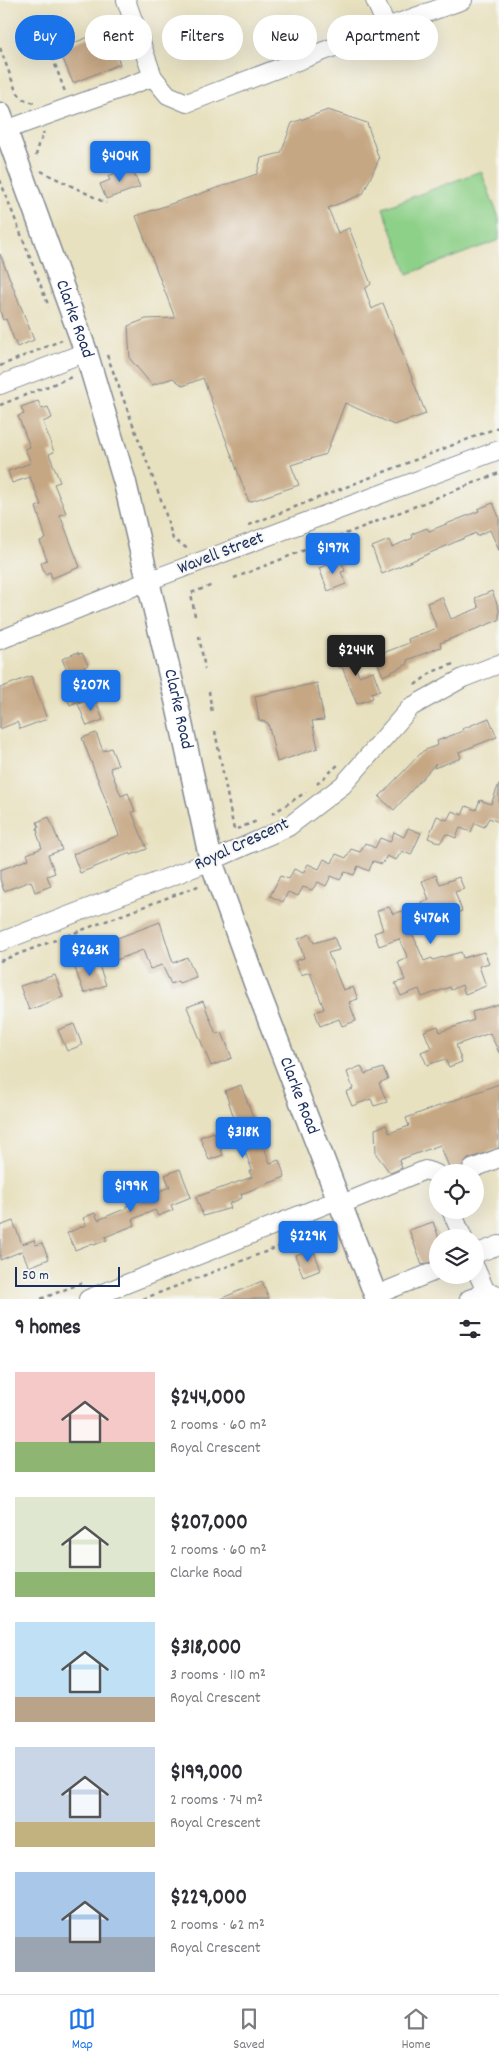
<!DOCTYPE html>
<meta charset="utf-8">
<style>
:root{--surface:#fff;--page:#f2f2f3;--text:#2b2b33;--muted:#7c7c81;--line:#e1e1e2;--accent:#1a73e8}
body{margin:0;font-family:Dekko,sans-serif;background:var(--page);color:var(--text);height:100vh;display:flex;flex-direction:column;font-size:19px;white-space:nowrap}
*{box-sizing:border-box;margin:0}
p{font-size:16px;color:var(--muted)}
.icon{flex:none;width:28px;height:28px;fill:none;stroke:currentColor;stroke-width:2;stroke-linecap:round;stroke-linejoin:round}
.map{position:relative;height:1299px;overflow:hidden}
.panel{display:flex;flex-direction:column;background:var(--surface);flex:1}
.panel>*{flex:none}
.banner{position:absolute;left:15px;top:15px;width:470px;height:45px;display:flex;gap:10px}
.fabs{position:absolute;left:429px;top:1164px;display:grid;gap:10px}
.fabs a{display:grid;place-items:center;width:55px;height:55px;border-radius:50%;background:var(--surface);box-shadow:0 5px 20px #0002;font-size:25px}
.scale{position:absolute;left:15px;bottom:12px;width:105px;box-sizing:border-box;padding-left:5px;border:2px solid #1b2f5e;border-top:0;font-size:14px;line-height:18px;white-space:nowrap;color:#1b2f5e;-webkit-text-stroke:4px #f6f6f2;paint-order:stroke}
.price{position:absolute;translate:-50% -42px;padding:0 11px;border-radius:5px;background:var(--accent);color:#fff;font-size:16px;line-height:32px;filter:drop-shadow(0 1px 2px #0008)}
.price::after{content:'';position:absolute;left:50%;top:30px;width:15px;height:11px;margin-left:-8px;background:inherit;clip-path:polygon(0 0,100% 0,50% 100%)}
.price.active{background:#222;color:#fff}
ul{padding:0;list-style:none}
li{display:flex;align-items:center;gap:15px;height:125px;padding:0 15px}
li span{display:grid;place-items:center;flex:none;width:140px;height:100px;border-radius:0px;color:#555}
li>.icon{margin-inline-start:auto}
span .icon{width:60px;height:60px;fill:#fffc;stroke-width:1}
li b{font-size:21px}
h2{display:flex;justify-content:space-between;align-items:center;height:60px;padding:0 15px;font-size:21px}
.tag{padding:0 18px;border-radius:22px;background:var(--surface);box-shadow:0 5px 20px #0002;font-size:18px;line-height:45px}
.tag.active{background:var(--accent);color:#fff}
.menu{display:flex;justify-content:space-around;align-items:center;height:70px;border-top:1px solid var(--line);background:var(--surface);font-size:14px;color:var(--muted)}
.menu a{display:grid;justify-items:center;gap:2px}
.menu .active{color:var(--accent)}
.map>svg:first-child{display:block}
.green{fill:#8dd088;stroke:#548073}
.building{fill:#c6a784}
.lines{fill:none;stroke-linecap:round;stroke-linejoin:round}
.minor-casing{stroke:#82888f;stroke-width:20}
.major-casing{stroke:#82888f;stroke-width:25}
.path{stroke:#82888f;stroke-width:2.5;stroke-dasharray:4 4;stroke-linecap:butt}
.minor{stroke:#fff;stroke-width:18}
.major{stroke:#fff;stroke-width:22}
.labels{text-anchor:middle;dominant-baseline:central;stroke-width:4;stroke-linejoin:round;paint-order:stroke}
.street-label{font-size:18px;fill:#1b2f5e;stroke:#f6f6f2}
</style>
<div class="map">
<svg width="499" height="1299" viewBox="0 0 499 1299">
<rect width="100%" height="100%" fill="#f6f6f2"/>
<filter id="ink" filterUnits="userSpaceOnUse"><feTurbulence type="fractalNoise" baseFrequency=".02" numOctaves="2"/><feDisplacementMap in="SourceGraphic" scale="10" xChannelSelector="R" yChannelSelector="G"/><feConvolveMatrix kernelMatrix="1 2 1 2 8 2 1 2 1" color-interpolation-filters="sRGB"/></filter>
<filter id="wash" filterUnits="userSpaceOnUse"><feTurbulence type="fractalNoise" baseFrequency=".0096" numOctaves="4" result="noise"/><feDisplacementMap in="SourceGraphic" scale="20" xChannelSelector="R" yChannelSelector="G"/><feGaussianBlur stdDeviation="1.12" result="paint"/><feColorMatrix in="noise" values="0 0 0 0 0 0 0 0 0 0 0 0 0 0 0 0 0 1.4 0 .05"/><feComposite in="paint" operator="in"/></filter>
<g filter="url(#wash)">
<rect width="100%" height="100%" fill="#e8e1c0"/>
<polygon class="green" points="481,171 499,218 499,240 408,274 383,208"/>
<g id="blocks">
<g class="building">
<polygon points="106,30 120,64 73,83 59,49"/>
<polygon points="328,110 367,123 379,159 363,194 328,208 338,233 349,228 371,284 365,289 372,309 383,303 426,414 394,425 345,403 326,454 291,465 299,485 249,502 203,378 183,386 173,378 152,385 130,359 128,326 146,319 175,318 136,216 257,174 261,158 281,153 292,123"/>
<polygon points="131,167 140,187 106,199 100,184 110,180 108,176"/>
<polygon points="0,254 34,340 17,347 6,319 3,320 0,311"/>
<polygon points="38,401 42,409 48,407 52,418 43,422 54,452 49,454 60,482 54,484 66,513 60,515 80,567 52,578 50,572 45,574 41,563 47,560 40,541 46,539 36,507 41,505 30,477 12,483 8,471 31,463 25,449 30,447 18,416 24,414 21,407"/>
<polygon points="493,503 499,517 499,550 490,530 477,536 476,533 382,574 372,547 389,540 392,547 413,538 412,534 427,528 429,531 479,511 478,509"/>
<polygon points="341,560 345,571 341,572 346,584 328,591 319,568"/>
<polygon points="492,591 499,609 499,620 440,643 441,647 407,660 408,664 383,676 375,656 409,643 408,639 437,628 427,603 442,597 451,619 479,608 475,598"/>
<polygon points="347,646 359,676 373,671 380,690 371,693 373,698 357,704 342,667 339,668 333,652"/>
<polygon points="78,652 79,654 82,653 88,665 84,667 87,674 71,680 62,659"/>
<polygon points="31,676 47,719 20,729 17,722 0,729 0,688"/>
<polygon points="317,683 324,720 312,721 318,748 277,762 268,723 259,720 255,696"/>
<polygon points="79,687 84,699 70,705 65,692"/>
<polygon points="95,698 103,720 87,726 78,704"/>
<polygon points="489,718 497,737 459,752 461,758 434,768 436,763 394,810 379,797 423,751 438,745 437,741 463,731 462,729"/>
<polygon points="96,733 103,751 111,748 118,765 110,768 121,796 128,793 135,811 132,812 147,849 131,855 130,853 80,873 73,854 119,835 82,738"/>
<polygon points="499,784 499,822 489,818 484,827 475,823 471,832 460,828 456,838 446,834 440,843 428,838 437,816 447,820 452,811 462,815 466,806 476,810 480,800 491,804"/>
<polygon points="49,817 62,850 48,855 55,873 47,876 51,886 35,892 31,881 4,891 0,879 0,870 29,859 27,854 42,848 37,833 38,833 37,828 39,827 37,822"/>
<polygon points="408,828 421,833 411,855 402,851 396,860 387,856 382,864 373,861 369,871 358,866 354,875 345,872 340,880 331,876 326,886 318,882 312,890 303,887 298,896 288,892 283,902 270,896 280,876 289,879 294,869 303,873 308,864 319,869 324,859 332,863 336,854 346,858 351,849 360,852 365,843 375,848 380,838 390,842 394,832 404,837"/>
<polygon points="436,875 440,884 459,877 464,889 455,892 462,911 449,916 445,909 408,923 424,961 432,958 433,960 461,952 463,958 484,952 489,963 479,966 486,986 465,994 462,985 451,990 450,987 422,997 419,989 401,996 395,983 405,980 398,962 408,958 399,939 379,946 374,933 383,930 377,911 389,907 393,914 422,905 421,902 429,900 422,881"/>
<polygon points="160,922 173,963 187,957 196,977 179,983 178,981 171,984 162,965 150,969 143,950 111,962 104,943"/>
<polygon points="310,934 314,943 334,937 339,950 328,953 343,990 353,987 358,999 349,1002 356,1021 342,1026 339,1019 320,1026 315,1012 324,1009 310,972 301,975 295,961 304,958 298,939"/>
<polygon points="97,960 106,985 84,993 75,968"/>
<polygon points="55,975 63,997 29,1010 20,986"/>
<polygon points="203,1001 216,1034 222,1032 232,1058 211,1066 187,1007"/>
<polygon points="499,1004 499,1053 490,1033 456,1045 462,1062 449,1067 445,1059 427,1065 421,1052 431,1048 424,1031 438,1026 440,1032 474,1020 472,1012"/>
<polygon points="74,1024 82,1045 67,1051 58,1030"/>
<polygon points="361,1066 365,1074 383,1068 388,1079 379,1083 387,1102 374,1106 371,1099 352,1106 346,1092 353,1089 347,1072"/>
<polygon points="499,1084 499,1148 468,1159 462,1167 462,1172 451,1172 440,1145 399,1160 402,1168 390,1173 376,1154 375,1129 386,1125 389,1133 409,1126 406,1118"/>
<polygon points="241,1085 270,1163 279,1160 285,1177 241,1194 242,1198 229,1204 231,1208 203,1216 196,1197 252,1177 249,1171 252,1170 236,1128 237,1127 225,1091"/>
<polygon points="214,1132 223,1155 209,1160 200,1137"/>
<polygon points="180,1169 191,1197 171,1205 173,1210 158,1216 155,1210 133,1219 135,1225 105,1237 107,1240 94,1245 93,1243 75,1250 67,1233 86,1225 83,1218 95,1213 98,1220 127,1208 126,1206 160,1193 159,1191 170,1187 165,1175"/>
<polygon points="13,1221 22,1244 34,1240 36,1245 42,1243 49,1259 29,1267 22,1251 0,1260 0,1226"/>
<polygon points="433,1222 438,1235 438,1260 422,1265 409,1230"/>
<polygon points="313,1249 321,1270 303,1277 295,1255"/>
<polygon points="262,1281 269,1299 220,1299"/>
</g>
</g>
</g>
<g filter="url(#ink)">
<use href="#blocks" fill-opacity="0" stroke="#82888f" stroke-width="1"/>
<g class="lines">
<g class="minor-casing">
<g id="minor">
<polyline points="126,0 153,77"/>
<polyline points="375,0 387,27"/>
<polyline points="0,132 153,77 168,95 187,103 387,27 463,0"/>
<polyline points="0,385 86,352"/>
<polyline points="0,640 148,581 499,450"/>
<polyline points="0,942 211,861 288,827 343,785 411,707 463,678 499,664"/>
<polyline points="472,1169 499,1158"/>
<polyline points="342,1204 425,1170 437,1174 438,1176"/>
<polyline points="451,1210 463,1238"/>
<polyline points="475,1254 499,1245"/>
<polyline points="475,1267 486,1292"/>
<polyline points="376,1295 438,1270"/>
<polyline points="88,1299 340,1199"/>
<path d="M469 1299C480 1295 488 1290 499 1295"/>
</g>
</g>
<g class="major-casing">
<g id="major">
<path id="s1" d="M0 114 86 352 125 483 176 700 211 861 255 983 377 1299"/>
</g>
</g>
<g class="path">
<polyline points="47,42 65,92"/>
<polyline points="0,48 16,91 23,99 34,103"/>
<polyline points="36,156 38,145 44,135 43,132"/>
<polyline points="41,171 106,203"/>
<polyline points="0,180 49,307"/>
<polyline points="107,355 163,505 173,539 188,549"/>
<polyline points="0,366 62,340"/>
<polyline points="0,405 74,376"/>
<polyline points="249,525 499,427"/>
<polyline points="234,578 499,473"/>
<polyline points="195,616 191,593 213,585"/>
<polyline points="199,636 205,669"/>
<polyline points="415,685 432,672 456,663"/>
<polyline points="209,691 212,713"/>
<polyline points="215,731 234,830 257,821"/>
<polyline points="317,784 340,763"/>
<polyline points="272,814 306,792"/>
<polyline points="0,961 201,885"/>
<polyline points="41,1299 84,1282"/>
<polyline points="143,1299 330,1227"/>
</g>
<use href="#minor" class="minor"/>
<use href="#major" class="major"/>
</g>
</g>
<g class="labels">
<g class="street-label">
<text stroke="none"><textPath href="#s1" startOffset="218">Clarke Road</textPath></text>
<text transform="translate(221 554) rotate(-21)">Wavell Street</text>
<text stroke="none"><textPath href="#s1" startOffset="622">Clarke Road</textPath></text>
<text transform="translate(242 845) rotate(-25)">Royal Crescent</text>
<text stroke="none"><textPath href="#s1" startOffset="1028">Clarke Road</textPath></text>
</g>
</g>
</svg>
<div class="fabs">
<a><svg class="icon" aria-label="locate" viewBox="0 0 24 24"><circle cx="12" cy="12" r="6"/><path d="M12 2v4M12 18v4M2 12h4M18 12h4"/></svg></a>
<a><svg class="icon" aria-label="layers" viewBox="0 0 24 24"><path d="M12 4l9 5-9 5-9-5zM3 14l9 5 9-5"/></svg></a>
</div>
<div class="scale">50 m</div>
<b class="price" style="left:120px;top:183px">$404K</b>
<b class="price" style="left:333px;top:575px">$197K</b>
<b class="price active" style="left:356px;top:677px">$244K</b>
<b class="price" style="left:91px;top:712px">$207K</b>
<b class="price" style="left:431px;top:945px">$476K</b>
<b class="price" style="left:90px;top:977px">$263K</b>
<b class="price" style="left:243px;top:1159px">$318K</b>
<b class="price" style="left:131px;top:1213px">$199K</b>
<b class="price" style="left:308px;top:1263px">$229K</b>
<div class="banner">
<a class="tag active">Buy</a>
<a class="tag">Rent</a>
<a class="tag">Filters</a>
<a class="tag">New</a>
<a class="tag">Apartment</a>
</div>
</div>
<section class="panel">
<h2>9 homes<svg class="icon" aria-label="filters" viewBox="0 0 24 24"><path d="M4 7h16M4 17h16"/><circle cx="9" cy="7" r="2"/><circle cx="15" cy="17" r="2"/></svg></h2>
<ul>
<li><span style="background:linear-gradient(#f6c9c9 70%,#8fb573 0)"><svg class="icon" aria-label="home" viewBox="0 0 24 24"><path d="M3 11l9-7 9 7M6 9v11h12V9"/></svg></span><div><b>$244,000</b><p>2 rooms · 60 m²</p><p>Royal Crescent</p></div></li>
<li><span style="background:linear-gradient(#dfe7d0 75%,#8fb573 0)"><svg class="icon" aria-label="home" viewBox="0 0 24 24"><path d="M3 11l9-7 9 7M6 9v11h12V9"/></svg></span><div><b>$207,000</b><p>2 rooms · 60 m²</p><p>Clarke Road</p></div></li>
<li><span style="background:linear-gradient(#bfe0f5 75%,#b9a48a 0)"><svg class="icon" aria-label="home" viewBox="0 0 24 24"><path d="M3 11l9-7 9 7M6 9v11h12V9"/></svg></span><div><b>$318,000</b><p>3 rooms · 110 m²</p><p>Royal Crescent</p></div></li>
<li><span style="background:linear-gradient(#c9d6e8 75%,#c2b280 0)"><svg class="icon" aria-label="home" viewBox="0 0 24 24"><path d="M3 11l9-7 9 7M6 9v11h12V9"/></svg></span><div><b>$199,000</b><p>2 rooms · 74 m²</p><p>Royal Crescent</p></div></li>
<li><span style="background:linear-gradient(#a9c7e8 65%,#9aa5b1 0)"><svg class="icon" aria-label="home" viewBox="0 0 24 24"><path d="M3 11l9-7 9 7M6 9v11h12V9"/></svg></span><div><b>$229,000</b><p>2 rooms · 62 m²</p><p>Royal Crescent</p></div></li>
</ul>
</section>
<nav class="menu">
<a class="active"><svg class="icon" aria-label="map" viewBox="0 0 24 24"><path d="M3 6l6-2 6 2 6-2v14l-6 2-6-2-6 2zM9 4v14M15 6v14"/></svg>Map</a>
<a><svg class="icon" aria-label="saved" viewBox="0 0 24 24"><path d="M7 4h10v16l-5-4-5 4z"/></svg>Saved</a>
<a><svg class="icon" aria-label="home" viewBox="0 0 24 24"><path d="M3 11l9-7 9 7M6 9v11h12V9"/></svg>Home</a>
</nav>
